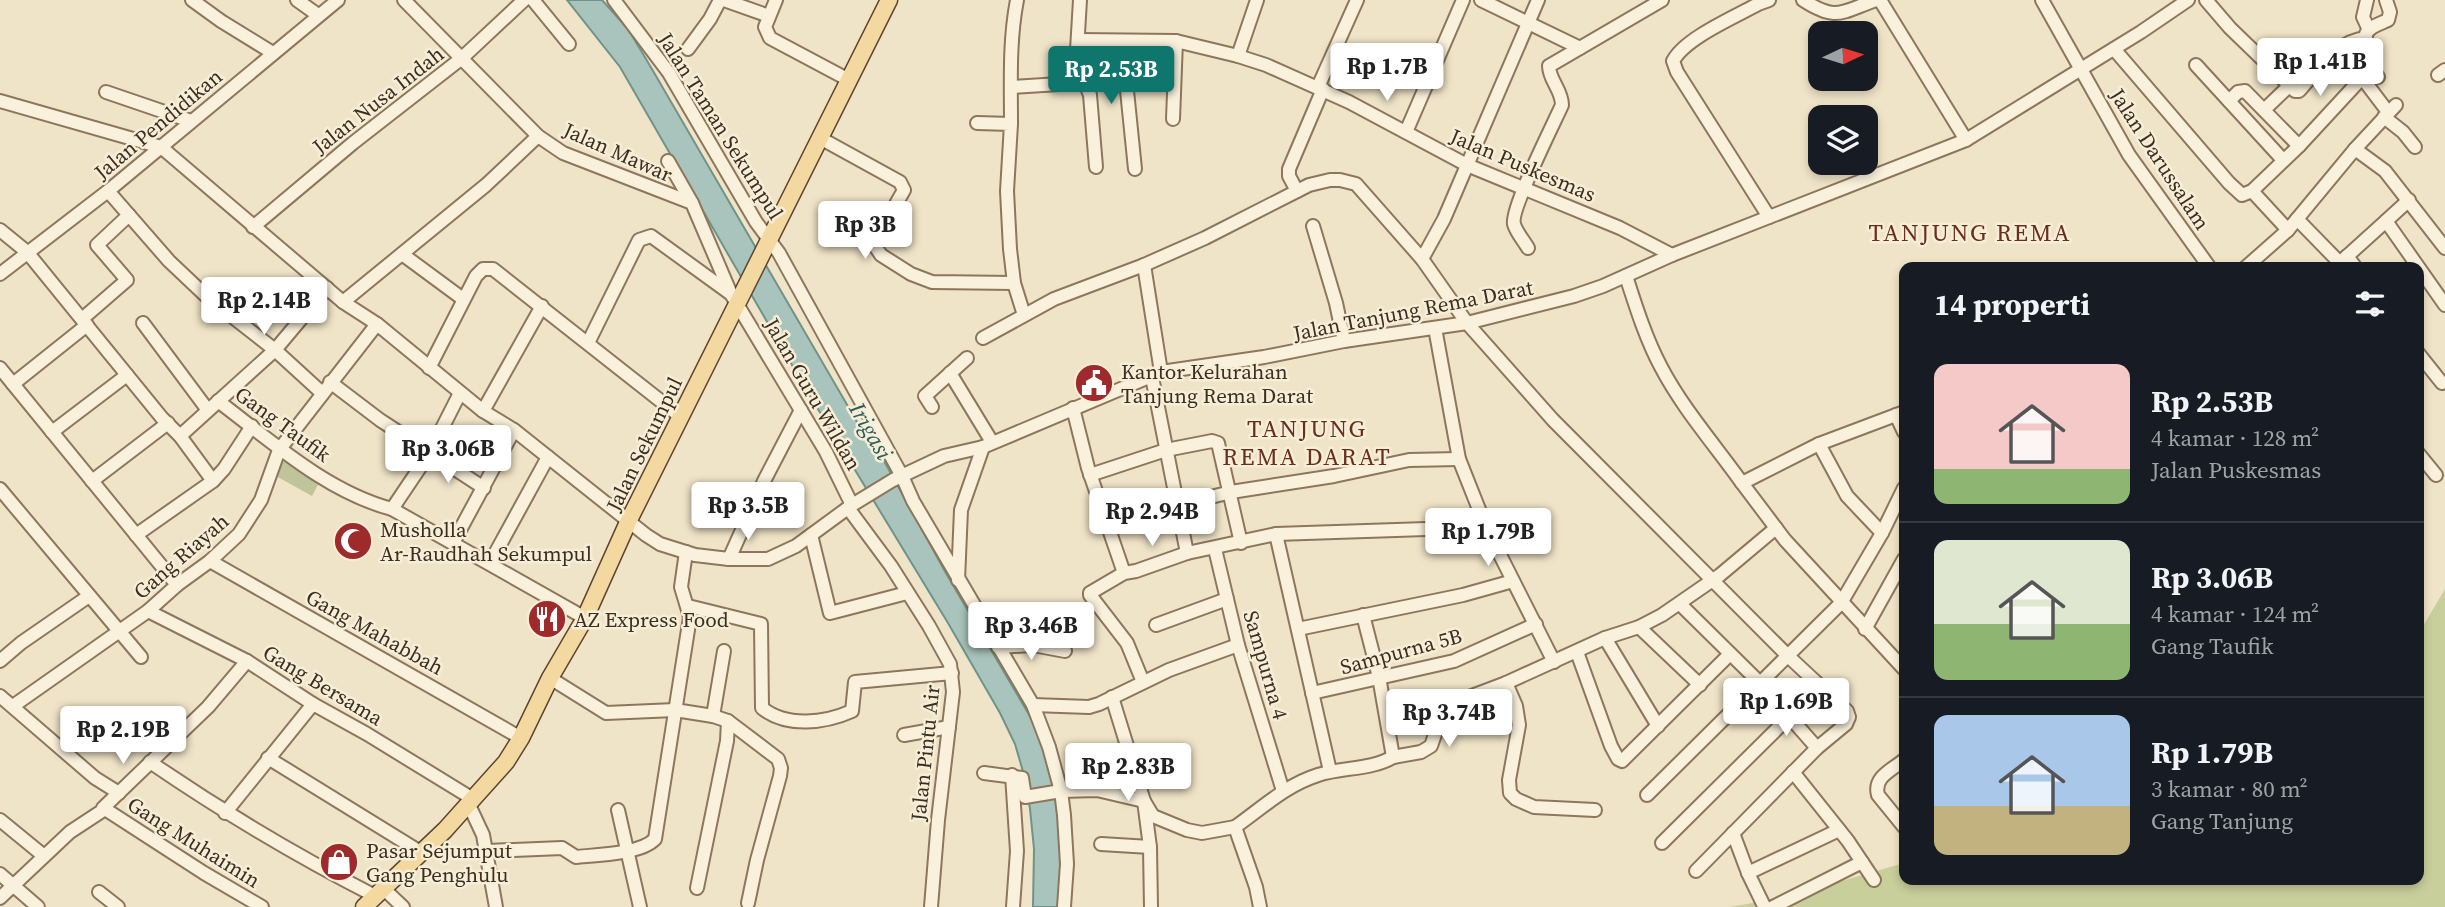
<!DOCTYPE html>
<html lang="id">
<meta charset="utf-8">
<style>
:root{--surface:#171b24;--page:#20242c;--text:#f1f3f6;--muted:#9ea1a6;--line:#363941;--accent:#0f766e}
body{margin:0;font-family:"Source Serif 4",serif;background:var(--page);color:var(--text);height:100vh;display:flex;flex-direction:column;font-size:26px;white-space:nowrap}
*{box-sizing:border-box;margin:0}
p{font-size:23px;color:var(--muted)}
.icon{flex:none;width:38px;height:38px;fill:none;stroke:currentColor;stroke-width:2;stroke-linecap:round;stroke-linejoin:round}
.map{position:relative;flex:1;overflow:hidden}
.drawer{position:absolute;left:1899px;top:262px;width:525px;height:623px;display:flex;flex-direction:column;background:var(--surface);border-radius:14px;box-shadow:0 4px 10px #0003}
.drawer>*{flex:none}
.needle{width:46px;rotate:86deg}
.buttons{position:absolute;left:1808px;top:21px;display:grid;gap:14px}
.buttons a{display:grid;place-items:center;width:70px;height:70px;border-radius:14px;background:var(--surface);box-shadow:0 4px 10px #0003;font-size:35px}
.price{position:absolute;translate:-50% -60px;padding:0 16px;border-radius:7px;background:#fff;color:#222;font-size:23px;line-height:46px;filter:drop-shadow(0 2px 4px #0008)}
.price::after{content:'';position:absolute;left:50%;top:42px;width:21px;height:16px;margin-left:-10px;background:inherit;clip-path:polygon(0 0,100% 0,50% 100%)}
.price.on{background:var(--accent);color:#fff}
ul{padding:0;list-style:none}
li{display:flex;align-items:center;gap:21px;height:175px;padding:0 35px}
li+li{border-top:2px solid var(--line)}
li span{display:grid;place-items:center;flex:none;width:196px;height:140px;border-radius:14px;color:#555}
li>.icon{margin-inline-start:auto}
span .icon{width:84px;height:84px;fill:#fffc;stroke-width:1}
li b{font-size:30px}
h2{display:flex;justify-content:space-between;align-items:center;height:84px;padding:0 35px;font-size:30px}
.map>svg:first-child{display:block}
.green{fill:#c9cf9b}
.cemetery{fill:#bfc49a}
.water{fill:#a9c4bc;stroke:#6f938a;stroke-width:2}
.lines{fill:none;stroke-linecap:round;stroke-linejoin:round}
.minor-casing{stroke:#8d765c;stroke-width:16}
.major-casing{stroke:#5b4430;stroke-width:19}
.minor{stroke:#faf1dc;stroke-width:12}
.major{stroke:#f3d9a0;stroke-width:16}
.labels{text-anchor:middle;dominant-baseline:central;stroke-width:5;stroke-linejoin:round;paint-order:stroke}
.street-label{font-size:21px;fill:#3d2e20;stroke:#f7eed8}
.poi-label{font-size:21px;fill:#3d2e20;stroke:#f7eed8;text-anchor:start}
.water-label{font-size:23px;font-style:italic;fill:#2f5d5a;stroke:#f7eed8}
.quarter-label{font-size:24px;letter-spacing:2px;fill:#6b2e1e;stroke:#f7eed8}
</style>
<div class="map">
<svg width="2445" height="907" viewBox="0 0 2445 907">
<rect width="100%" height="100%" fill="#f0e4c8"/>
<polygon class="green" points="2445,589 2445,907 1729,907 1782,898 1904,863 1904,880 2418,880 2419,633"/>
<polygon class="cemetery" points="287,461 321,479 312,496 276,476 283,462"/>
<polygon class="water" points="567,0 602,0 628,29 649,64 860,427 873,441 947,575 1041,735 1056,782 1063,849 1060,907 1033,907 1034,849 1030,809 1024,775 1015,744 1000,713 948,623 807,391 620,67"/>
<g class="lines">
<g class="minor-casing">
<g id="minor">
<polyline points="192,0 221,21 273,53"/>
<polyline points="297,0 318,15"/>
<polyline points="404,0 538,136 563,153 692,203 731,294"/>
<polyline points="533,0 569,44"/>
<polyline points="614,0 669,73 756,222 779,253 902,476 913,501 1033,705 1049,747 1061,791 1064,815 1067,864 1064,907"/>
<polyline points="724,0 769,16"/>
<polyline points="776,0 765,27 770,38 849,80"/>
<polyline points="1481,0 1580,48"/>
<path d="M1769 0 1758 4C1735 17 1685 38 1673 61L1677 72 1769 217"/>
<path d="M1803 0C1837 22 1841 12 1876 0"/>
<polyline points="1880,0 1966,140"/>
<polyline points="2042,0 2129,155 2210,268"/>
<path d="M2206 0 2230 28 2295 91H2299C2318 70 2336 41 2366 38"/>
<polyline points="2367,0 2363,17 2369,30"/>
<polyline points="1078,40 1176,41 1238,56 1266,65 1349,102 1467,165 1620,228 1672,255"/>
<polyline points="1126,41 1125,71 1135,169"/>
<polyline points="688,49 710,19 720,0"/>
<polyline points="2114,49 2229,183 2242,195 2252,191 2288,230"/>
<polyline points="1238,56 1257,0"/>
<polyline points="2196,65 2283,160"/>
<polyline points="2438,75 2445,70"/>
<path d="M2378 77C2371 67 2360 43 2367 32 2371 26 2382 23 2388 20L2390 12 2386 0"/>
<polyline points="1077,78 1086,85 1090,95 1096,167"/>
<polyline points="1011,87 1075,83 1080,0"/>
<polyline points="1318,87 1357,0"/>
<polyline points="106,92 191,121"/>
<polyline points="0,101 161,147 343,302 377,324 483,411 514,430 646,535 660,544 695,555 729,559 768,559 796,546 852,505 893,480 944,456 983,447 1161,372 1264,357 1344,341 1467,323 1574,296 1603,286 1672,255 1966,140 2141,32 2188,0"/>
<polyline points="2229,101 2238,92 2245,91 2299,146"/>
<polyline points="2264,110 2289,86"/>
<polyline points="2384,117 2403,132 2415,147"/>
<polyline points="1173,119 1176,41"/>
<polyline points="977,123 1011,124 1007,191 1010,249 1014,283 1024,315"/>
<path d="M1011 124C1011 82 1009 42 1017 0"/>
<polyline points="1406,132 1463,0"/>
<polyline points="820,138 900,182 904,190 875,241 875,246 881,255 911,274 932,282 1014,283"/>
<polyline points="2355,149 2385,171 2445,248"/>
<polyline points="668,161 692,203"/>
<polyline points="108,191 169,261 206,296 275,350 322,393"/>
<polyline points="1297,191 1289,176 1289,169 1323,89"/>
<polyline points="2252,191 2299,146 2360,80 2363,79 2388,112"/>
<polyline points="2297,219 2340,263"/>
<polyline points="2386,221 2409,200"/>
<polyline points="1313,226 1336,303 1344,341"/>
<polyline points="253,227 353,143 462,58 524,0"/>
<polyline points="0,230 27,252 162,418 180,436 213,481 136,535"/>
<path d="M1528 248C1524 241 1516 232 1514 224 1510 210 1554 123 1562 105 1562 90 1549 80 1549 66L1662 0"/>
<polyline points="402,254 463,299"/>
<polyline points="2347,256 2356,268"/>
<polyline points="1422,259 1444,219 1538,0"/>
<polyline points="1144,265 1161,372"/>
<polyline points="2245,268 2288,230 2355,149 2396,105"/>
<polyline points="2334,268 2386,221 2445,305"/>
<polyline points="0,274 108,191 338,0"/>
<path d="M1626 276C1636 307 1646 339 1661 367 1683 409 1715 445 1742 483"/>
<polyline points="343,302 486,185 538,136"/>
<polyline points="82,319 127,280 97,245 129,215"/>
<polyline points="143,323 207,409"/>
<polyline points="1435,328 1459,459 1486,527 1554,662"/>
<polyline points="983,338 1054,299 1144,265 1205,238 1309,185 1330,180 1340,180 1356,184 1422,259 1467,323 1553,420 1788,656 1847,711 1849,717 1846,724 1817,748"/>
<polyline points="588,343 639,240 651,236 731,294 826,452 852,505"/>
<polyline points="2418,353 2442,383"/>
<polyline points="0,368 177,585"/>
<polyline points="429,368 476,276 483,269 493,269 681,417"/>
<polyline points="950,373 992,442"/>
<polyline points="1152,377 1187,553"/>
<polyline points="330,382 380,420 484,488"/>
<polyline points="13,384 87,325"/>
<path d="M218 401C271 441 327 492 392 509L585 618"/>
<polyline points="932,407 925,396 967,358"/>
<polyline points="1073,408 1088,468 1124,573"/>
<polyline points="483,411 542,306"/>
<polyline points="1904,412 1819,444 1742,483 1785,540 1904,669"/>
<polyline points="1896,415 1904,432"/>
<polyline points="52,432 127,375"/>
<polyline points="180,436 275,350 327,288"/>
<polyline points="1819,444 1847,496 1882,533"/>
<polyline points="2418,453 2436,475"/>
<polyline points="1090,475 1166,450 1212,441 1218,443 1241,543"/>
<polyline points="92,481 168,423"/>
<polyline points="213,481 224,469 252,426"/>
<polyline points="0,489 141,657"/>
<polyline points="848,508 891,566 929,626 950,664 953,692 938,820 931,907"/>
<polyline points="392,509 429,454 460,393"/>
<polyline points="1107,525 1155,508 1178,505 1231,492 1334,476 1409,460 1459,459"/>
<polyline points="1276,534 1330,771"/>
<polyline points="811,535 830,613 907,593"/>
<polyline points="453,543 514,430"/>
<polyline points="1215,549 1238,645 1283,791"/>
<polyline points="729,559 764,481 801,410"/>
<polyline points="210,561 521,738"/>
<polyline points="490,563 548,457"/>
<polyline points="958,580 961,510 983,447"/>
<polyline points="1680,604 1760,683 1817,748 1696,871"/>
<path d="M688 606 761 624 762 708C787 728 825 723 852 711L855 682 952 673"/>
<polyline points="148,611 247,661 313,704 367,734 473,799"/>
<polyline points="1156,625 1227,599"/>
<polyline points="1639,627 1700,685"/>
<polyline points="1298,629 1463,595 1513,581"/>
<polyline points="1865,629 1904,559"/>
<polyline points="1605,638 1658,726"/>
<polyline points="998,647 1033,645 1065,651"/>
<polyline points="1577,652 1611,746 1618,759 1622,761 1730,654"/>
<polyline points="0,661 21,643 89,596"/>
<polyline points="550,678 606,713 675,710 713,716 728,721 778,759 781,768 780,776 757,860 748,903"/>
<polyline points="1143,682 1127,643 1090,595 1090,593 1124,573 1136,571 1187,553 1276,534 1486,527"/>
<polyline points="1506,683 1516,706 1519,725 1509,780 1510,793 1516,799 1534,807 1595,810"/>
<polyline points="1312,693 1454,661 1536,624"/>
<polyline points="0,696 95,778 119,793"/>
<polyline points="1112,697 1144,801 1150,847 1151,907"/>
<polyline points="1033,705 1089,707 1099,704 1169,670 1238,645"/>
<polyline points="13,706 148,611 177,585 210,561 239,534 261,500 279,450 377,324"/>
<polyline points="713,716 724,651"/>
<polyline points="904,735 949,727"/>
<polyline points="1393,757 1421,752 1431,746 1442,714 1461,700 1506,683 1605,638 1639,627 1662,615 1720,575 1776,528"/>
<polyline points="268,758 422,853"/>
<path d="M1904 760C1892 770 1873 777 1878 795L1904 827"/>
<path d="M150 762C223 812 297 856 375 896"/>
<polyline points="1793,772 1848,841 1874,880"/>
<polyline points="984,773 1022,778 1025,797 1061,791 1097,790 1144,801 1153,816 1187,830 1202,833 1235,827"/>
<polyline points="1012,775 1017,851 1013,907"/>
<polyline points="1647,795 1841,603 1882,533 1904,488"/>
<polyline points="469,805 483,835 496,907"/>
<polyline points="105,809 204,873 262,907"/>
<polyline points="618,810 640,907"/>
<polyline points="225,813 313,704"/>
<polyline points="0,820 44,856"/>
<polyline points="1733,833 1748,873 1764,906 1766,907"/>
<polyline points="1662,843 1789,717"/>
<polyline points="1101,844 1150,847"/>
<path d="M487 851 562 848 576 857C596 855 641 854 655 839L690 617 681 587 686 552"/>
<polyline points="1748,873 1839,830"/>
<polyline points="0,874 38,907"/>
<polyline points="383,888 403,907"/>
<polyline points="697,888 727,741 728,721"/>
<polyline points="99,892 118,907"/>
<polyline points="0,898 70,832 105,809 103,808 208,707 247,661"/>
<path d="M1260 907 1256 887 1235 827C1262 808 1286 785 1318 775 1342 767 1371 770 1393 757L1379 677 1363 615"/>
<polyline points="1773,907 1862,862"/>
</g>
</g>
<g class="major-casing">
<polyline id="major" points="364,907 445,830 506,762 521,738 550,678 585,618 629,520 889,0"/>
</g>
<use href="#minor" class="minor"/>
<use href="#major" class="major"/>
</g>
<defs>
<g id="civic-disc" transform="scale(2.0125)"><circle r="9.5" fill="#9e2a2b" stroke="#f7eed8"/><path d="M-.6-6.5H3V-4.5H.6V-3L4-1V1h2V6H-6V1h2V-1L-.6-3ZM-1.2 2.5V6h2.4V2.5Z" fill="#fff"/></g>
<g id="mosque-disc" transform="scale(2.0125)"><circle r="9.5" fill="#9e2a2b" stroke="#f7eed8"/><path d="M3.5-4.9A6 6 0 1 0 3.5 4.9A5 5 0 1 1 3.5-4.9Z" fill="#fff"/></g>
<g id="restaurant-disc" transform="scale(2.0125)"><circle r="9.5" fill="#9e2a2b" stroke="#f7eed8"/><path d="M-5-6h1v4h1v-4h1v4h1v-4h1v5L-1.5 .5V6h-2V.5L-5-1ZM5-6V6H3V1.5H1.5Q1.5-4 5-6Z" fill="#fff"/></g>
<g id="shop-disc" transform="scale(2.0125)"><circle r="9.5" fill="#9e2a2b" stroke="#f7eed8"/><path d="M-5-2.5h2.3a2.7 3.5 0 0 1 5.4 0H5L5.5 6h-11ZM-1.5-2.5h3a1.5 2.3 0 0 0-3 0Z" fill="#fff"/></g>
</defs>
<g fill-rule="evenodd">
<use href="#civic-disc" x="1094" y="383"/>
<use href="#mosque-disc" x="353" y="541"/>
<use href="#restaurant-disc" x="547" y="619"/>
<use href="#shop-disc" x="339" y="862"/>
</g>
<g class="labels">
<g class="street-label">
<text transform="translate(378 100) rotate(-38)">Jalan Nusa Indah</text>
<text transform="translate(158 124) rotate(-40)">Jalan Pendidikan</text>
<text transform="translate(721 126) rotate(58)">Jalan Taman Sekumpul</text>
<text transform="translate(618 152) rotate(24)">Jalan Mawar</text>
<text transform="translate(2160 159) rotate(57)">Jalan Darussalam</text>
<text transform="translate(1523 165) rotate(23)">Jalan Puskesmas</text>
<text transform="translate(1413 310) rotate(-11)">Jalan Tanjung Rema Darat</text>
<text transform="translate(813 394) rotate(60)">Jalan Guru Wildan</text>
<text transform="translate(283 424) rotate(36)">Gang Taufik</text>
<text transform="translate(644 444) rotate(-64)">Jalan Sekumpul</text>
<text transform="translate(181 556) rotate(-41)">Gang Riayah</text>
<text transform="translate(375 632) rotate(29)">Gang Mahabbah</text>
<text transform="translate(1401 651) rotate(-15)">Sampurna 5B</text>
<text transform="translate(1266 665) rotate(74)">Sampurna 4</text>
<text transform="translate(323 685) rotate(31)">Gang Bersama</text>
<text transform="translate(925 753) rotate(-84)">Jalan Pintu Air</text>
<text transform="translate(194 842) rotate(32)">Gang Muhaimin</text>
</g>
<g class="poi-label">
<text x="1121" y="371">Kantor Kelurahan<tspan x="1121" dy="24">Tanjung Rema Darat</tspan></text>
<text x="380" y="529">Musholla<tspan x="380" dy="24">Ar-Raudhah Sekumpul</tspan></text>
<text x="574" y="619">AZ Express Food</text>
<text x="366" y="850">Pasar Sejumput<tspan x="366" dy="24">Gang Penghulu</tspan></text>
</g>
<g class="water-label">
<text transform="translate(871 431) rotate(60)">Irigasi</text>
</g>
<g class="quarter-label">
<text x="1970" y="232">TANJUNG REMA</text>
<text x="1307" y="428">TANJUNG<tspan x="1307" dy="28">REMA DARAT</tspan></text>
</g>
</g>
</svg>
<div class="buttons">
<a><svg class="needle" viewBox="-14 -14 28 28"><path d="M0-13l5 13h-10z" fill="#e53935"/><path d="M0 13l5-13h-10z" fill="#9ea1a6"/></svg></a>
<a><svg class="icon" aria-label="layers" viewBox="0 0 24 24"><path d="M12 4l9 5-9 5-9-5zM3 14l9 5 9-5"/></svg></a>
</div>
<b class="price" style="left:2320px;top:98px">Rp 1.41B</b>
<b class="price" style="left:1387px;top:103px">Rp 1.7B</b>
<b class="price on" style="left:1111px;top:106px">Rp 2.53B</b>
<b class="price" style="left:865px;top:261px">Rp 3B</b>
<b class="price" style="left:264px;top:337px">Rp 2.14B</b>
<b class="price" style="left:448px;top:485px">Rp 3.06B</b>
<b class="price" style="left:748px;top:542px">Rp 3.5B</b>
<b class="price" style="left:1152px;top:548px">Rp 2.94B</b>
<b class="price" style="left:1488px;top:568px">Rp 1.79B</b>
<b class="price" style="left:1031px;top:662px">Rp 3.46B</b>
<b class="price" style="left:1786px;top:738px">Rp 1.69B</b>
<b class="price" style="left:1449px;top:749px">Rp 3.74B</b>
<b class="price" style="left:123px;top:766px">Rp 2.19B</b>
<b class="price" style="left:1128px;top:803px">Rp 2.83B</b>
<section class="drawer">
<h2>14 properti<svg class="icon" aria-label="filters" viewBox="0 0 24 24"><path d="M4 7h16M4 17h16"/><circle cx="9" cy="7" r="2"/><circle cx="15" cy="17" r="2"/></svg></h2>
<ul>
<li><span style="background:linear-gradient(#f6c9c9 75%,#8fb573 0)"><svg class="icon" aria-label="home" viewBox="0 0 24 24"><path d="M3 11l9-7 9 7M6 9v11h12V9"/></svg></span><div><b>Rp 2.53B</b><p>4 kamar · 128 m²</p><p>Jalan Puskesmas</p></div></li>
<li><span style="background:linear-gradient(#dfe7d0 60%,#8fb573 0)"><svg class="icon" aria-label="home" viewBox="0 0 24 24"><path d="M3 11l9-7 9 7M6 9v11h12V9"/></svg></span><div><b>Rp 3.06B</b><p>4 kamar · 124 m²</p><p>Gang Taufik</p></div></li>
<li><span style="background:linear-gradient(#a9c7e8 65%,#c2b280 0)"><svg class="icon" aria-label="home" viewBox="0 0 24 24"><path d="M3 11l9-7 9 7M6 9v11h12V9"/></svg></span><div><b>Rp 1.79B</b><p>3 kamar · 80 m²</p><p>Gang Tanjung</p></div></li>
</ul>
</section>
</div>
